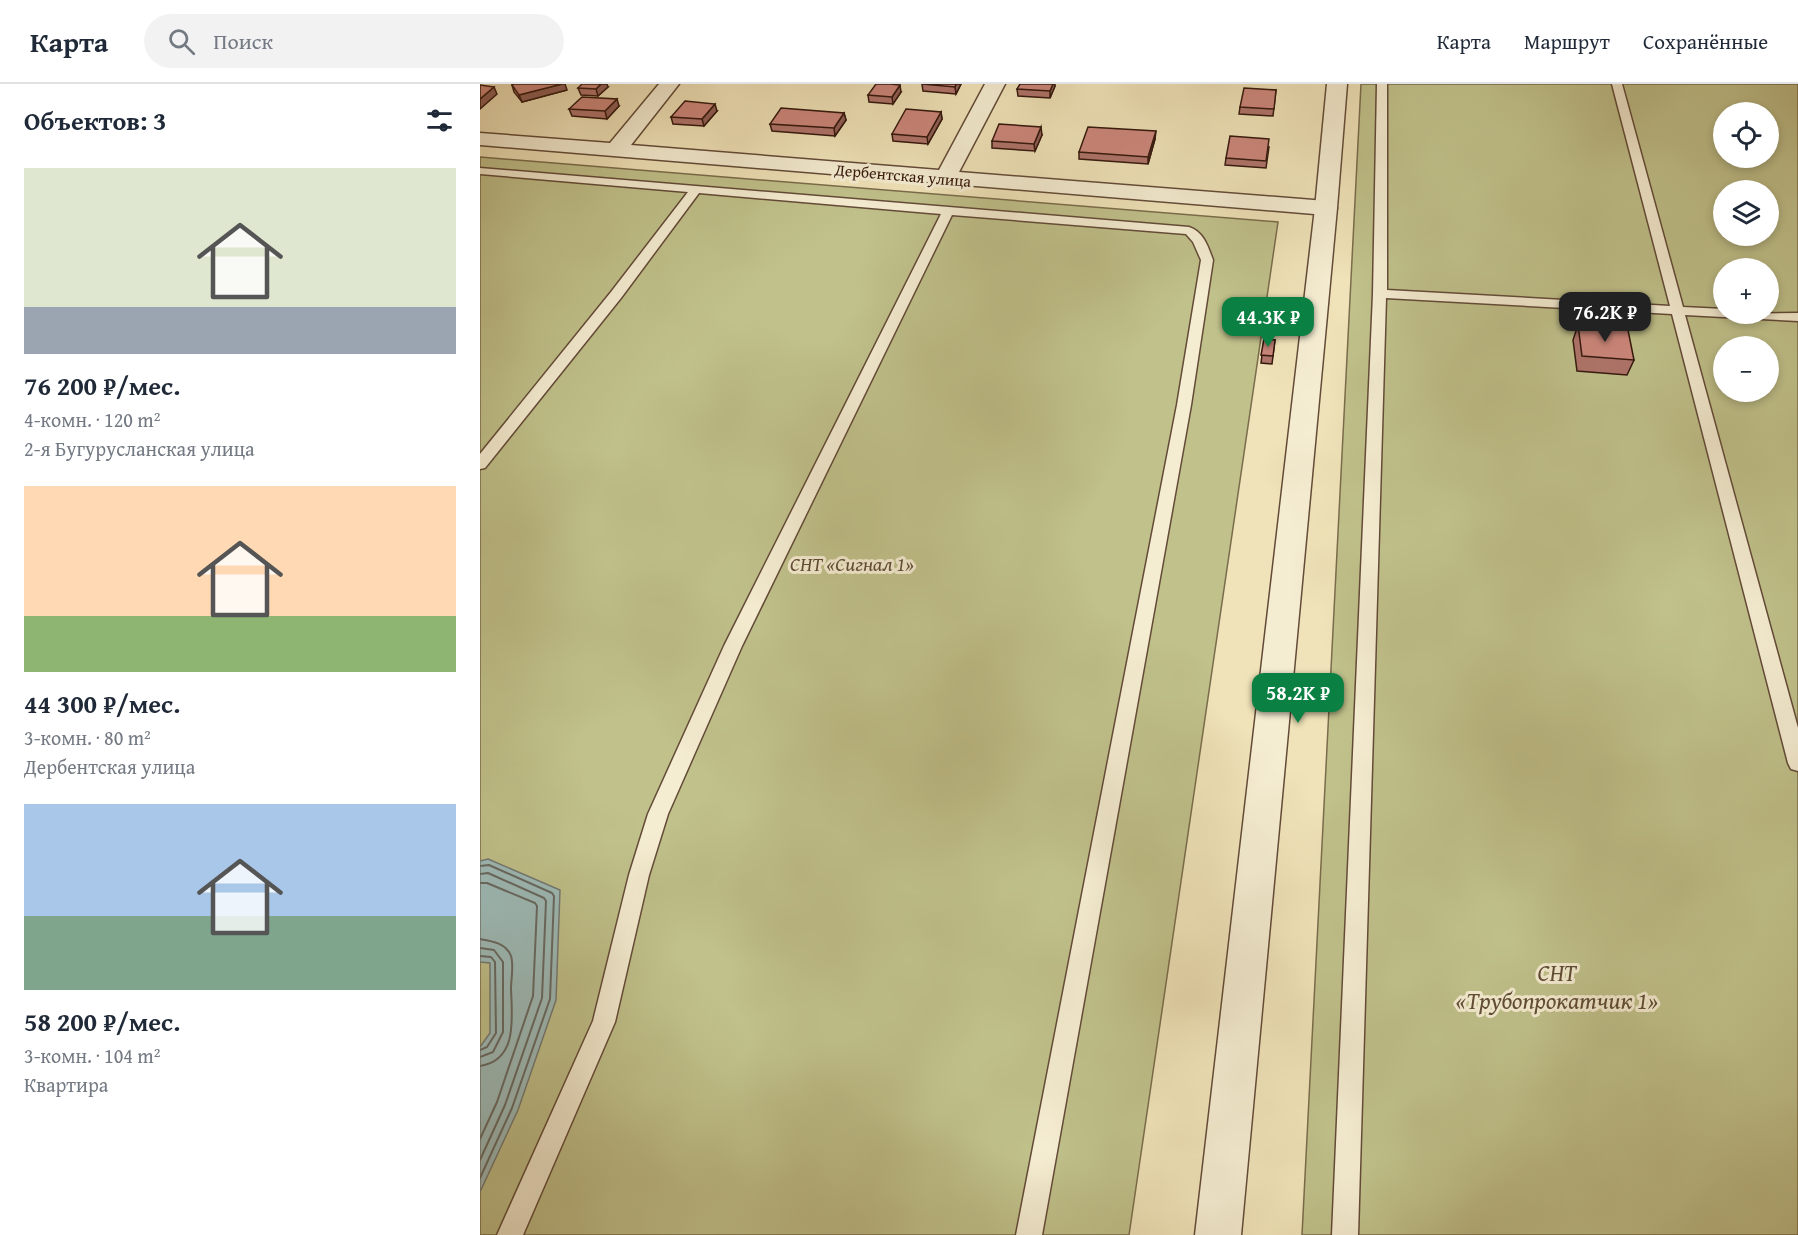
<!DOCTYPE html>
<html lang="ru">
<meta charset="utf-8">
<style>
:root{--surface:#fff;--page:#f2f2f3;--text:#1f2937;--muted:#747a83;--line:#e0e1e3;--accent:#0b8043}
body{margin:0;font-family:"Gentium Book Plus",serif;background:var(--page);color:var(--text);height:100vh;display:flex;flex-direction:column;font-size:22px;white-space:nowrap}
*{box-sizing:border-box;margin:0}
p{font-size:20px;color:var(--muted)}
.icon{flex:none;width:33px;height:33px;fill:none;stroke:currentColor;stroke-width:2;stroke-linecap:round;stroke-linejoin:round}
.map{position:relative;flex:1;overflow:hidden}
.sheet{display:flex;flex-direction:column;background:var(--surface);width:480px}
.sheet>*{flex:none}
.controls{position:absolute;left:1233px;top:18px;display:grid;gap:12px}
.controls a{display:grid;place-items:center;width:66px;height:66px;border-radius:50%;background:var(--surface);box-shadow:0 3px 9px #0003;font-size:30px}
.price{position:absolute;translate:-50% -51px;padding:0 14px;border-radius:12px;background:var(--accent);color:#fff;font-size:20px;line-height:39px;filter:drop-shadow(0 2px 3px #0008)}
.price::after{content:'';position:absolute;left:50%;top:36px;width:18px;height:14px;margin-left:-9px;background:inherit;clip-path:polygon(0 0,100% 0,50% 100%)}
.price.current{background:#222;color:#fff}
ul{padding:0;list-style:none}
li{display:grid;align-content:center;gap:12px;height:318px;padding:0 24px}
li span{display:grid;place-items:center;height:186px;border-radius:0px;color:#555}
li>.icon{margin-inline-start:auto}
span .icon{width:108px;height:108px;fill:#fffc;stroke-width:1}
li b{font-size:26px}
h2{display:flex;justify-content:space-between;align-items:center;height:72px;padding:0 24px;font-size:26px}
header{display:flex;align-items:center;gap:36px;box-sizing:border-box;height:84px;padding:0 30px;background:var(--surface);border-bottom:2px solid var(--line)}
header strong{font-size:28px}
nav{display:flex;gap:33px;margin-inline-start:auto;font-size:21px}
.search{width:420px;height:54px;background:var(--page);display:flex;align-items:center;gap:15px;box-sizing:border-box;padding:0 21px;border-radius:33px;color:var(--muted);font-size:22px}
main{display:flex;flex:1;min-height:0}
.map>svg:first-child{display:block}
.green{fill:#c0c18b;stroke:#7a6c4c;stroke-width:1.5;fill-rule:evenodd}
.water{fill:#9ebcb9;stroke:#747a74;stroke-width:1.5}
.lines{fill:none;stroke-linecap:round;stroke-linejoin:round}
.shore{stroke:#696a63;stroke-width:2}
.service-casing{stroke:#634b38;stroke-width:3}
.minor-casing{stroke:#634b38;stroke-width:3}
.tertiary-casing{stroke:#634b38;stroke-width:3}
.service{fill:#f5edd2;fill-rule:evenodd}
.minor{fill:#f5edd2;fill-rule:evenodd}
.tertiary{fill:#f5edd2;fill-rule:evenodd}
.wall{fill:#af746b;stroke:#34180d;stroke-width:1.5}
.shaded-wall{fill:#8f5e57;stroke:#34180d;stroke-width:1.5}
.building{fill:#cc877c;stroke:#34180d;stroke-width:1.5}
.labels{text-anchor:middle;dominant-baseline:central;stroke-width:6;stroke-linejoin:round;paint-order:stroke}
.far-street-label{font-size:16px;fill:#34180d;stroke:#f5edd2}
.park-label{font-size:20px;font-style:italic;fill:#5e4b33;stroke:#f5edd2}
.near-park-label{font-size:24px;font-style:italic;fill:#5e4b33;stroke:#f5edd2}
</style>
<header>
<strong>Карта</strong>
<div class="search"><svg class="icon" aria-label="search" viewBox="0 0 24 24"><circle cx="10" cy="10" r="6"/><path d="M15 15l6 6"/></svg>Поиск</div>
<nav><a>Карта</a><a>Маршрут</a><a>Сохранённые</a></nav>
</header>
<main>
<section class="sheet">
<h2>Объектов: 3<svg class="icon" aria-label="filters" viewBox="0 0 24 24"><path d="M4 7h16M4 17h16"/><circle cx="9" cy="7" r="2"/><circle cx="15" cy="17" r="2"/></svg></h2>
<ul>
<li><span style="background:linear-gradient(#dfe7d0 75%,#9aa5b1 0)"><svg class="icon" aria-label="home" viewBox="0 0 24 24"><path d="M3 11l9-7 9 7M6 9v11h12V9"/></svg></span><div><b>76 200 ₽/мес.</b><p>4-комн. · 120 m²</p><p>2-я Бугурусланская улица</p></div></li>
<li><span style="background:linear-gradient(#ffd9b3 70%,#8fb573 0)"><svg class="icon" aria-label="home" viewBox="0 0 24 24"><path d="M3 11l9-7 9 7M6 9v11h12V9"/></svg></span><div><b>44 300 ₽/мес.</b><p>3-комн. · 80 m²</p><p>Дербентская улица</p></div></li>
<li><span style="background:linear-gradient(#a9c7e8 60%,#7fa58c 0)"><svg class="icon" aria-label="home" viewBox="0 0 24 24"><path d="M3 11l9-7 9 7M6 9v11h12V9"/></svg></span><div><b>58 200 ₽/мес.</b><p>3-комн. · 104 m²</p><p>Квартира</p></div></li>
</ul>
</section>
<div class="map">
<svg width="1318" height="1151" viewBox="0 0 1318 1151">
<rect width="100%" height="100%" fill="#f0e3b9"/>
<filter id="stains"><feTurbulence type="fractalNoise" baseFrequency=".00333" numOctaves="4"/><feColorMatrix values="0 0 0 0 .2 0 0 0 0 .09 0 0 0 0 .02 0 0 0 .5 -.17"/></filter>
<radialGradient id="worn" r=".72"><stop offset=".6" stop-color="#630" stop-opacity="0"/><stop offset="1" stop-color="#630" stop-opacity=".3"/></radialGradient>
<g class="green">
<path d="M881 0H1318V1151H822ZM1244 28H1288V74H1244ZM1244 106H1288V152H1244ZM1244 184H1288V230H1244ZM1244 262H1288V308H1244Z"/>
<polygon points="0,73 798,138 649,1151 0,1151"/>
</g>
<polygon class="water" points="8,775 80,806 76,916 38,1026 0,1108 0,963 10,949 10,879 0,878 0,777"/>
<g class="lines">
<g class="shore">
<polyline points="0,782 9,781 72,809 74,812 70,915 32,1024 0,1094"/>
<polyline points="0,790 8,789 64,814 66,817 62,914 25,1021 0,1076"/>
<polyline points="0,799 7,799 55,819 57,822 53,912 17,1018 0,1055"/>
<path d="M0 855C12 857 26 859 31 872 34 881 31 896 31 905 32 934 38 976 0 982"/>
<polyline points="0,864 14,866 23,878 23,948 13,968 0,973"/>
<polyline points="0,872 11,873 15,878 16,949 7,963 0,966"/>
</g>
<g class="service-casing">
<g id="service">
<polygon points="897,0 907,0 907,206 1190,222 1132,0 1142,0 1203,223 1244,225 1244,230 1318,229 1318,237 1205,231 1318,644 1318,687 1311,685 1308,679 1192,230 906,214 878,1151 852,1151 893,210"/>
<path d="M0 84 709 143C724 148 728 163 733 176L711 321 562 1151H536L697 321 721 176 713 158 706 150 472 131 262 562 188 730 169 791 135 938 43 1151H17L113 937 149 791 168 730 244 562 461 130 219 109 141 214 5 384 0 385V370L131 208 208 108 0 90Z"/>
</g>
</g>
<g class="minor-casing">
<polygon id="minor" points="179,0 199,0 151,61 459,86 505,0 525,0 479,88 846,117 854,119 857,124 854,129 846,131 0,61 0,49 130,59"/>
</g>
<g class="tertiary-casing">
<polygon id="tertiary" points="847,0 867,0 857,124 761,1151 715,1151 835,124"/>
</g>
<use href="#service" class="service"/>
<use href="#minor" class="minor"/>
<use href="#tertiary" class="tertiary"/>
</g>
<g class="wall">
<polygon points="442,0 481,0 476,10 443,7"/>
<polygon points="32,1 87,6 42,18 34,8"/>
<polygon points="575,2 570,14 538,12 537,5"/>
<polygon points="128,3 118,12 101,11 98,4"/>
<polygon points="796,6 793,32 759,30 760,23"/>
<polygon points="421,8 413,20 389,18 388,11"/>
<polygon points="139,22 127,35 92,32 89,25"/>
<polygon points="237,27 224,42 193,40 191,33"/>
<polygon points="461,28 462,35 448,60 413,57 412,50"/>
<polygon points="364,29 366,36 355,52 292,47 290,40"/>
<polygon points="562,51 555,67 512,64 512,57"/>
<polygon points="675,55 668,80 599,75 599,68"/>
<polygon points="789,63 786,84 745,81 746,74"/>
<polygon points="1098,241 1154,276 1147,291 1097,287 1093,256"/>
<polygon points="784,255 795,256 792,280 781,279"/>
</g>
<g class="shaded-wall">
<polygon points="82,0 85,0 87,6 42,18 39,11"/>
<polygon points="121,0 127,0 128,3 118,12 116,5"/>
<polygon points="476,0 481,0 476,10 475,3"/>
<polygon points="573,0 575,0 575,2 570,14 570,7"/>
<polygon points="420,1 421,8 413,20 412,13"/>
<polygon points="14,3 17,10 0,25 0,15"/>
<polygon points="137,15 139,22 127,35 125,27"/>
<polygon points="235,20 237,27 224,42 222,35"/>
<polygon points="461,28 462,35 448,60 447,53"/>
<polygon points="364,29 366,36 355,52 354,44"/>
<polygon points="561,43 562,51 555,67 554,60"/>
<polygon points="676,47 675,55 668,80 668,73"/>
</g>
<g class="building">
<polygon points="34,0 82,0 39,11 32,1"/>
<polygon points="102,0 121,0 116,5 98,4"/>
<polygon points="396,0 410,0 420,1 412,13 388,11"/>
<polygon points="442,0 476,0 475,3"/>
<polygon points="540,0 573,0 570,7 537,5"/>
<polygon points="0,1 14,3 0,15"/>
<polygon points="764,4 796,6 794,25 760,23"/>
<polygon points="102,13 137,15 125,27 89,25"/>
<polygon points="205,17 235,20 222,35 191,33"/>
<polygon points="301,24 364,29 354,44 290,40"/>
<polygon points="426,25 461,28 447,53 412,50"/>
<polygon points="519,40 561,43 554,60 512,57"/>
<polygon points="608,43 676,47 668,73 599,68"/>
<polygon points="750,52 789,55 786,77 746,74"/>
<polygon points="1098,241 1148,246 1154,276 1102,272"/>
<polygon points="784,255 795,256 793,272 781,271"/>
</g>
<g class="labels">
<g class="far-street-label">
<text transform="translate(423 91) rotate(5)">Дербентская улица</text>
</g>
<g class="park-label">
<text x="372" y="479">СНТ «Сигнал 1»</text>
</g>
<g class="near-park-label">
<text x="1077" y="888">СНТ<tspan x="1077" dy="28">«Трубопрокатчик 1»</tspan></text>
</g>
</g>
<rect width="100%" height="100%" filter="url(#stains)"/>
<rect width="100%" height="100%" fill="url(#worn)"/>
</svg>
<div class="controls">
<a><svg class="icon" aria-label="locate" viewBox="0 0 24 24"><circle cx="12" cy="12" r="6"/><path d="M12 2v4M12 18v4M2 12h4M18 12h4"/></svg></a>
<a><svg class="icon" aria-label="layers" viewBox="0 0 24 24"><path d="M12 4l9 5-9 5-9-5zM3 14l9 5 9-5"/></svg></a>
<a>+</a>
<a>−</a>
</div>
<b class="price current" style="left:1125px;top:259px">76.2K ₽</b>
<b class="price" style="left:788px;top:264px">44.3K ₽</b>
<b class="price" style="left:818px;top:640px">58.2K ₽</b>
</div>
</main>
